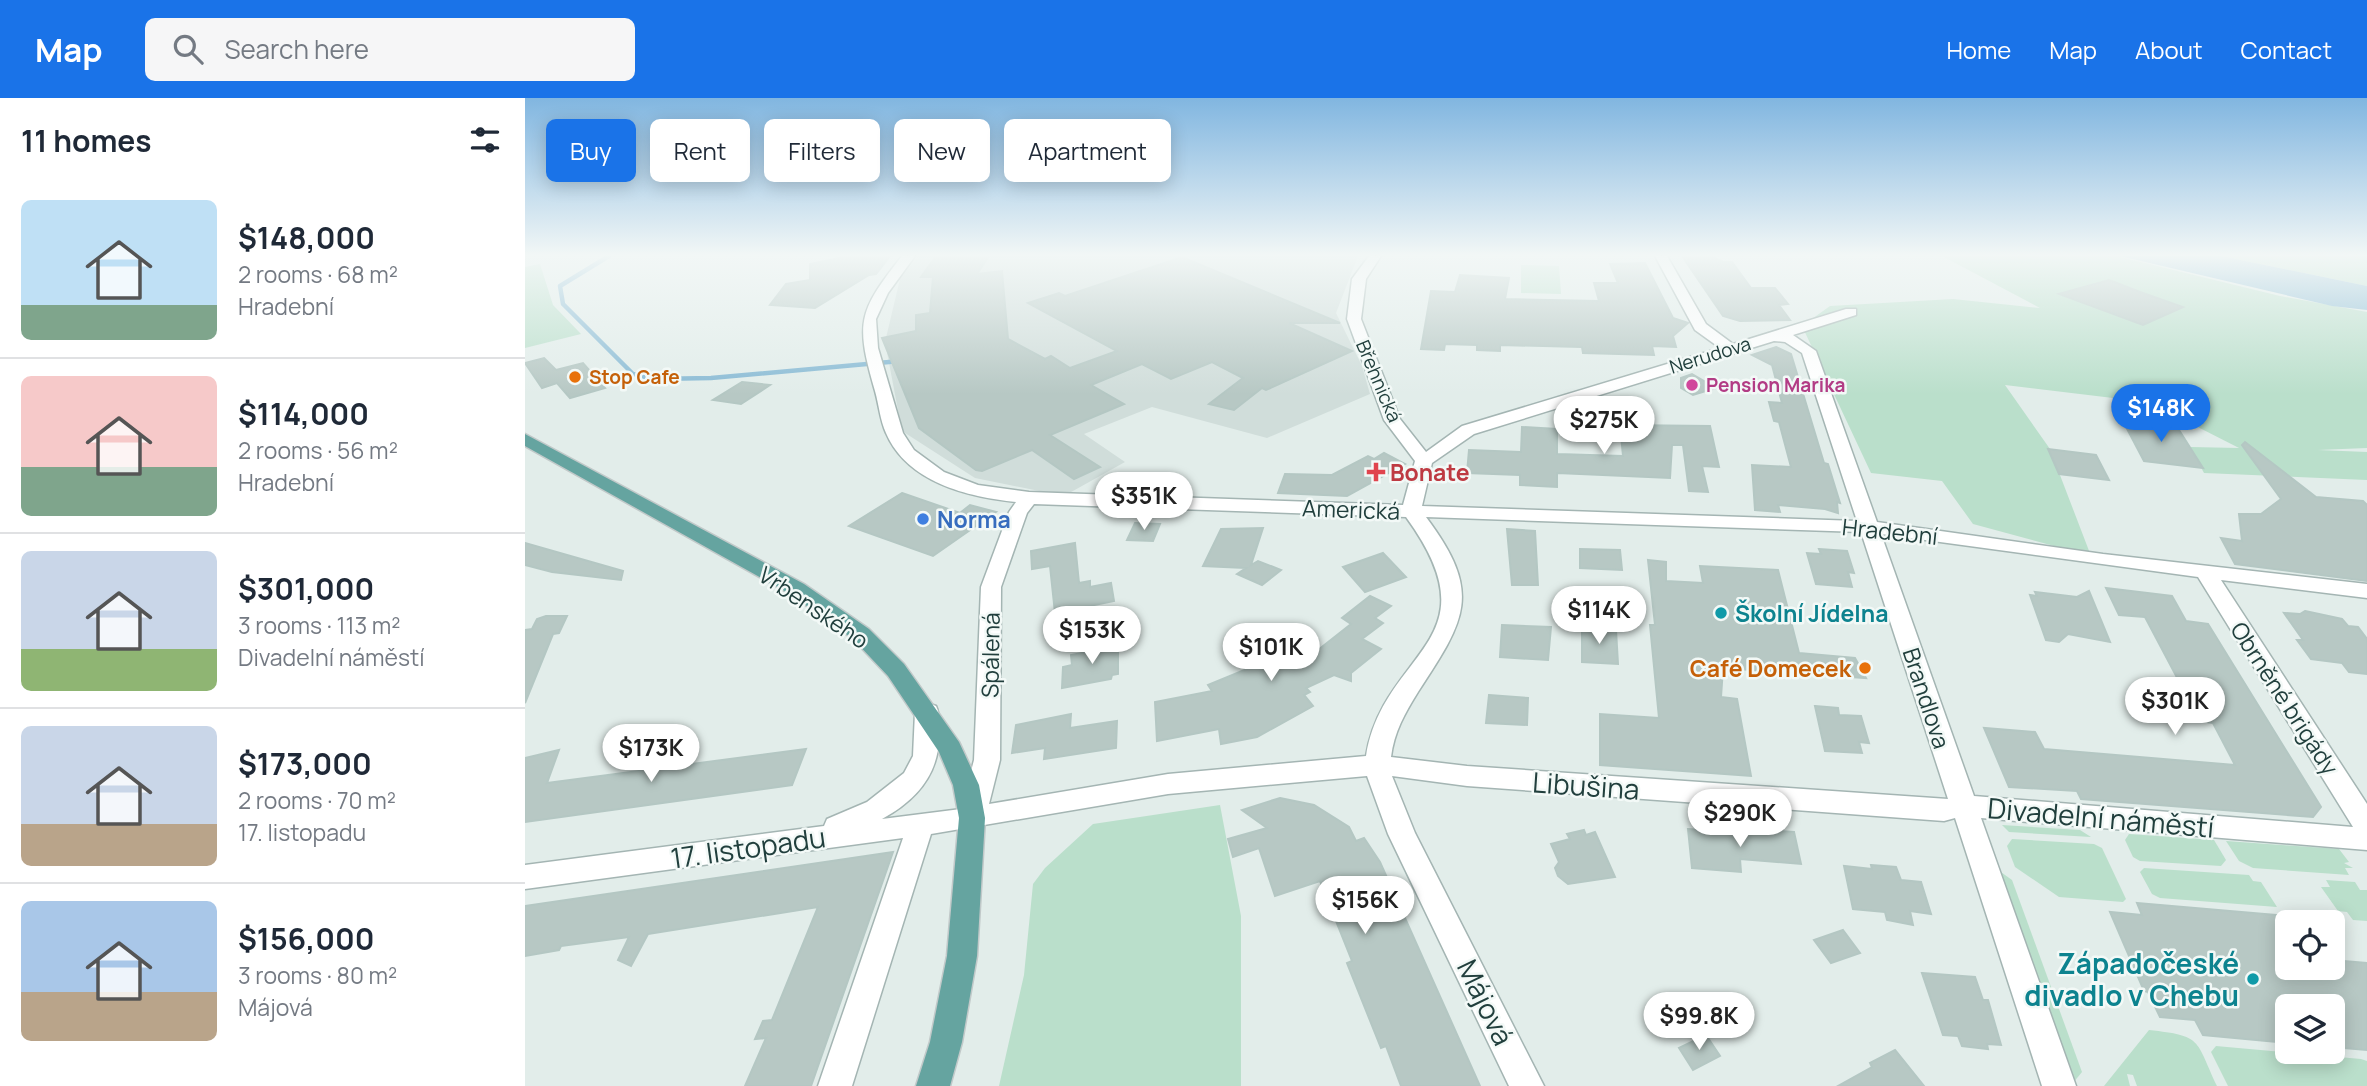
<!DOCTYPE html>
<meta charset="utf-8">
<style>
:root{--surface:#fff;--page:#f6f6f7;--text:#1f2937;--muted:#747a83;--line:#e0e1e3;--accent:#1a73e8}
body{margin:0;font-family:Manrope,sans-serif;background:var(--page);color:var(--text);height:100vh;display:flex;flex-direction:column;font-size:26px;white-space:nowrap}
*{box-sizing:border-box;margin:0}
p{font-size:23px;color:var(--muted)}
.icon{flex:none;width:38px;height:38px;fill:none;stroke:currentColor;stroke-width:2;stroke-linecap:round;stroke-linejoin:round}
.map{position:relative;flex:1;overflow:hidden}
.sheet{display:flex;flex-direction:column;background:var(--surface);width:525px}
.sheet>*{flex:none}
.hud{position:absolute;left:21px;top:21px;width:665px;height:63px;display:flex;gap:14px}
.buttons{position:absolute;left:1750px;top:812px;display:grid;gap:14px}
.buttons a{display:grid;place-items:center;width:70px;height:70px;border-radius:10px;background:var(--surface);box-shadow:0 4px 18px #0003;font-size:35px}
.price{position:absolute;translate:-50% -60px;padding:0 16px;border-radius:24px;background:#fff;color:#222;font-size:23px;line-height:46px;filter:drop-shadow(0 2px 4px #0008)}
.price::after{content:'';position:absolute;left:50%;top:42px;width:21px;height:16px;margin-left:-10px;background:inherit;clip-path:polygon(0 0,100% 0,50% 100%)}
.price.selected{background:var(--accent);color:#fff}
ul{padding:0;list-style:none}
li{display:flex;align-items:center;gap:21px;height:175px;padding:0 21px}
li+li{border-top:2px solid var(--line)}
li span{display:grid;place-items:center;flex:none;width:196px;height:140px;border-radius:10px;color:#555}
li>.icon{margin-inline-start:auto}
span .icon{width:84px;height:84px;fill:#fffc;stroke-width:1}
li b{font-size:30px}
h2{display:flex;justify-content:space-between;align-items:center;height:84px;padding:0 21px;font-size:30px}
.tag{padding:0 24px;border-radius:10px;background:var(--surface);box-shadow:0 4px 18px #0003;font-size:24px;line-height:63px}
.tag.selected{background:var(--accent);color:#fff}
header{display:flex;align-items:center;gap:42px;box-sizing:border-box;height:98px;padding:0 35px;background:var(--accent);color:#fff}
header strong{font-size:33px}
nav{display:flex;gap:38px;margin-inline-start:auto;font-size:24px}
.search{width:490px;height:63px;background:var(--page);display:flex;align-items:center;gap:18px;box-sizing:border-box;padding:0 24px;border-radius:10px;color:var(--muted);font-size:26px}
main{display:flex;flex:1;min-height:0}
.map>svg:first-child{display:block}
.built{fill:#d0ddda}
.green{fill:#badfcb}
.water{fill:#88bad4}
.lines{fill:none;stroke-linecap:round;stroke-linejoin:round}
.stream{stroke:#88bad4;stroke-width:4.5}
.building{fill:#b7c8c4;stroke:#b4c7c3;stroke-width:2}
.minor-casing{stroke:#a4b5b3;stroke-width:3}
.major-casing{stroke:#c1c9c9;stroke-width:3}
.minor{fill:#fff;fill-rule:evenodd}
.major{fill:#65a4a0;fill-rule:evenodd}
.food-dot{fill:#e8710a;stroke:#f3f9f7;stroke-width:2.5}
.hotel-dot{fill:#d1479c;stroke:#f3f9f7;stroke-width:2.5}
.health-dot{fill:#e0444e;stroke:#f3f9f7;stroke-width:2.5}
.shop-dot{fill:#3f7fe0;stroke:#f3f9f7;stroke-width:2.5}
.culture-dot{fill:#0f9aa8;stroke:#f3f9f7;stroke-width:2.5}
.labels{text-anchor:middle;dominant-baseline:central;stroke-width:5;stroke-linejoin:round;paint-order:stroke}
.far-street-label{font-size:19px;fill:#213f3d;stroke:#f3f9f7}
.far-food-label{font-size:19px;font-weight:bold;fill:#c56008;stroke:#f3f9f7;text-anchor:start}
.far-hotel-label{font-size:19px;font-weight:bold;fill:#b23c85;stroke:#f3f9f7;text-anchor:start}
.health-label{font-size:23px;font-weight:bold;fill:#be3a42;stroke:#f3f9f7;text-anchor:start}
.street-label{font-size:23px;fill:#213f3d;stroke:#f3f9f7}
.shop-label{font-size:23px;font-weight:bold;fill:#366cbe;stroke:#f3f9f7;text-anchor:start}
.culture-label{font-size:23px;font-weight:bold;fill:#0d838f;stroke:#f3f9f7;text-anchor:start}
.food-label{font-size:23px;font-weight:bold;fill:#c56008;stroke:#f3f9f7;text-anchor:end}
.near-street-label{font-size:28px;fill:#213f3d;stroke:#f3f9f7}
.near-culture-label{font-size:28px;font-weight:bold;fill:#0d838f;stroke:#f3f9f7;text-anchor:end}
</style>
<header>
<strong>Map</strong>
<div class="search"><svg class="icon" aria-label="search" viewBox="0 0 24 24"><circle cx="10" cy="10" r="6"/><path d="M15 15l6 6"/></svg>Search here</div>
<nav><a>Home</a><a>Map</a><a>About</a><a>Contact</a></nav>
</header>
<main>
<section class="sheet">
<h2>11 homes<svg class="icon" aria-label="filters" viewBox="0 0 24 24"><path d="M4 7h16M4 17h16"/><circle cx="9" cy="7" r="2"/><circle cx="15" cy="17" r="2"/></svg></h2>
<ul>
<li><span style="background:linear-gradient(#bfe0f5 75%,#7fa58c 0)"><svg class="icon" aria-label="home" viewBox="0 0 24 24"><path d="M3 11l9-7 9 7M6 9v11h12V9"/></svg></span><div><b>$148,000</b><p>2 rooms · 68 m²</p><p>Hradební</p></div></li>
<li><span style="background:linear-gradient(#f6c9c9 65%,#7fa58c 0)"><svg class="icon" aria-label="home" viewBox="0 0 24 24"><path d="M3 11l9-7 9 7M6 9v11h12V9"/></svg></span><div><b>$114,000</b><p>2 rooms · 56 m²</p><p>Hradební</p></div></li>
<li><span style="background:linear-gradient(#c9d6e8 70%,#8fb573 0)"><svg class="icon" aria-label="home" viewBox="0 0 24 24"><path d="M3 11l9-7 9 7M6 9v11h12V9"/></svg></span><div><b>$301,000</b><p>3 rooms · 113 m²</p><p>Divadelní náměstí</p></div></li>
<li><span style="background:linear-gradient(#c9d6e8 70%,#b9a48a 0)"><svg class="icon" aria-label="home" viewBox="0 0 24 24"><path d="M3 11l9-7 9 7M6 9v11h12V9"/></svg></span><div><b>$173,000</b><p>2 rooms · 70 m²</p><p>17. listopadu</p></div></li>
<li><span style="background:linear-gradient(#a9c7e8 65%,#b9a48a 0)"><svg class="icon" aria-label="home" viewBox="0 0 24 24"><path d="M3 11l9-7 9 7M6 9v11h12V9"/></svg></span><div><b>$156,000</b><p>3 rooms · 80 m²</p><p>Májová</p></div></li>
</ul>
</section>
<div class="map">
<svg width="1842" height="988" viewBox="0 0 1842 988">
<rect width="100%" height="100%" fill="#e2edea"/>
<polygon class="built" points="393,158 833,158 811,215 837,268 845,296 742,340 627,309 559,336 600,364 539,398 450,380 377,333 360,244 375,181"/>
<g class="green">
<polygon points="1417,158 1591,158 1755,198 1842,214 1842,350 1793,352 1842,354 1842,382 1679,375 1665,349 1714,350 1657,321 1609,320 1588,300 1480,287 1525,351 1566,458 1448,426 1417,383 1346,375 1277,228 1305,208 1428,201 1515,210"/>
<polygon points="1696,158 1842,158 1842,188"/>
<polygon points="15,166 28,207 56,236 0,250 0,169"/>
<polygon points="996,167 1034,168 1036,196 996,195"/>
<polygon points="695,707 716,818 716,988 474,988 499,877 508,786 520,770 568,726"/>
<polygon points="1477,727 1555,732 1566,739 1484,734"/>
<polygon points="1604,736 1689,742 1701,762 1696,768 1615,763 1608,759 1600,742"/>
<polygon points="1487,741 1569,746 1577,750 1601,801 1598,804 1534,799 1490,769 1482,748"/>
<polygon points="1701,743 1814,751 1824,764 1819,765 1828,770 1820,770 1824,777 1728,770 1714,763"/>
<polygon points="1619,770 1724,777 1728,783 1736,784 1752,809 1635,800 1627,796 1615,774"/>
<polygon points="1473,772 1487,782 1557,974 1548,985"/>
<polygon points="1801,782 1830,784 1835,792 1842,792 1842,823 1828,822 1822,814 1813,813 1796,789 1805,789"/>
<path d="M1624 932C1678 938 1670 941 1692 988H1612L1608 977 1602 976 1605 988H1579Z"/>
<polygon points="1691,948 1836,961 1842,963 1842,988 1703,988 1686,954"/>
</g>
<polygon class="water" points="1595,158 1696,158 1842,188 1842,212 1807,208"/>
<g class="lines">
<polyline class="stream" points="84,158 35,188 38,206 108,276 129,281 186,280 375,263"/>
</g>
<g class="building">
<polygon points="324,158 365,158 351,176 344,177 290,210 245,207 261,186 285,182 285,166"/>
<polygon points="411,158 464,158 452,176 477,173 483,241 520,261 526,258 545,270 592,253 503,205 534,195 540,198 657,159 815,225 764,225 827,253 741,292 737,290 709,312 684,306 718,280 687,264 646,281 617,266 566,287 599,306 525,337 575,369 549,381 507,352 457,373 451,372 394,330 357,240 391,233 391,217 405,215 408,179 396,179"/>
<polygon points="1157,158 1186,158 1198,164 1207,164 1226,190 1250,190 1263,206 1254,207 1265,222 1215,223 1198,218"/>
<polygon points="1120,165 1148,220 1163,225 1148,238 1151,249 1127,248 1129,257 1058,255 1057,249 975,247 975,253 952,252 952,247 920,246 919,252 896,251 906,193 930,194 935,177 984,180 980,201 1074,203 1069,185 1093,185 1085,166"/>
<polygon points="1584,182 1615,194 1658,209 1618,227 1534,196"/>
<polygon points="1251,249 1266,256 1299,365 1303,366 1315,405 1312,404 1313,415 1300,411 1253,407 1255,414 1230,412 1227,367 1266,369 1254,324 1249,323 1244,304 1257,305 1247,267 1227,257"/>
<polygon points="19,260 31,272 58,265 80,290 45,300 32,285 17,290 0,265"/>
<polygon points="1167,276 1191,290 1168,297 1156,290 1156,280"/>
<polygon points="217,284 245,287 216,306 188,302"/>
<polygon points="1603,320 1652,329 1678,370 1619,363 1599,325 1606,325"/>
<polygon points="1095,327 1185,328 1194,369 1177,368 1183,394 1164,393 1158,347 1147,347 1145,380 1032,375 1032,389 995,387 995,377 942,375 944,352 996,354 997,329 1032,331 1032,356 1098,358"/>
<polygon points="1720,344 1791,399 1838,403 1842,407 1842,483 1710,466 1696,440 1717,443 1714,416 1736,416 1756,401 1717,347"/>
<polygon points="1523,351 1571,357 1584,382 1534,376"/>
<polygon points="859,355 880,366 822,398 753,395 760,376 807,377 843,358 849,361"/>
<polygon points="377,395 435,415 445,407 471,414 408,458 324,428"/>
<polygon points="610,425 635,426 628,443 602,442"/>
<polygon points="738,430 726,467 733,463 756,472 737,487 712,476 721,470 678,468 696,431"/>
<polygon points="982,431 1010,433 1013,487 987,487"/>
<polygon points="0,445 98,473 96,482 27,474 0,467"/>
<polygon points="550,445 554,485 565,483 565,489 586,485 589,503 530,515 525,468 507,471 506,453"/>
<polygon points="1055,451 1095,452 1097,472 1055,470"/>
<polygon points="1294,451 1322,453 1329,475 1323,474 1327,489 1291,486 1282,455 1296,456"/>
<polygon points="858,455 881,479 840,494 818,469"/>
<polygon points="1123,462 1141,464 1141,483 1178,485 1175,468 1253,472 1274,555 1330,560 1341,580 1198,570 1196,599 1212,601 1226,678 1075,667 1075,616 1134,620 1125,527 1130,527"/>
<polygon points="1581,490 1647,498 1661,523 1683,526 1796,709 1788,719 1556,701 1552,693 1484,689 1459,630 1510,634 1519,651 1710,667 1688,625 1675,623 1620,519 1594,517"/>
<polygon points="1564,493 1585,544 1543,536 1534,544 1521,542 1505,497 1512,498 1510,494 1552,499"/>
<polygon points="845,498 866,508 850,520 858,525 837,541 856,551 826,575 826,583 809,577 781,590 785,594 779,597 788,608 732,639 696,646 694,631 632,643 630,604 687,593 683,587 722,571 709,562 733,546 738,550 765,533 793,552 826,526 817,520"/>
<polygon points="1780,513 1817,521 1823,528 1833,529 1842,541 1842,576 1824,574 1817,565 1786,561 1772,542 1778,542 1759,515 1775,516"/>
<polygon points="21,518 42,518 34,535 28,536 0,605 0,532 7,531 12,521"/>
<polygon points="977,527 1026,529 1023,562 975,559"/>
<polygon points="1057,530 1091,532 1093,566 1057,564"/>
<polygon points="593,543 593,576 587,577 586,581 537,590 538,569 547,567 546,557 567,553 567,547"/>
<polygon points="964,597 1003,600 1002,627 961,625"/>
<polygon points="1290,608 1313,610 1314,617 1336,618 1344,645 1334,644 1337,655 1300,653"/>
<polygon points="546,616 545,630 592,623 591,650 519,661 520,650 487,655 491,627"/>
<polygon points="281,651 267,687 0,724 0,660 34,652 22,685"/>
<polygon points="755,700 789,707 824,729 831,743 839,740 855,764 955,988 876,988 861,948 856,950 822,865 827,863 795,783 750,798 734,750 708,759 703,741 742,730 717,712"/>
<polygon points="1163,731 1241,737 1240,732 1269,734 1276,766 1215,761 1216,774 1167,770"/>
<polygon points="1059,732 1061,737 1070,734 1090,779 1043,786 1033,778 1030,770 1034,764 1026,746 1045,741 1042,736"/>
<polygon points="368,754 286,988 220,988 241,940 230,941 238,923 247,922 293,809 123,836 106,868 93,862 104,839 36,848 34,852 0,858 0,808"/>
<polygon points="1346,767 1371,769 1376,782 1396,784 1406,816 1385,813 1388,827 1362,822 1360,814 1328,811 1319,768 1347,771"/>
<polygon points="1612,805 1762,818 1762,870 1808,870 1808,862 1842,865 1842,952 1808,949 1808,908 1762,908 1762,945 1678,937 1670,922 1635,919 1623,894 1619,893 1585,814 1617,817"/>
<polygon points="1318,832 1335,855 1306,865 1289,842"/>
<polygon points="1397,875 1450,879 1458,902 1463,902 1476,947 1462,946 1463,951 1437,948 1433,938 1418,937"/>
<polygon points="1181,937 1195,958 1168,972 1154,950"/>
<polygon points="1370,952 1399,988 1313,988 1347,969 1345,965"/>
</g>
<g class="lines">
<g class="minor-casing">
<path id="minor" d="M377 158H390L363 195 351 221 353 250 378 335 389 352 419 374 453 387 504 394 878 407 890 363 859 322 822 221 827 181 844 158H856L841 181 836 221 875 321 901 354 937 328 1195 250 1170 232 1130 158H1142L1181 226 1208 246 1321 211H1331V217L1268 237 1291 253 1352 424 1578 456 1842 486V500L1696 482 1842 706V752L1456 720 1551 988H1517L1430 720 1419 723 942 688 867 678 890 735 1019 988H984L863 736 842 678 643 696 406 736 327 988H293L378 740 0 791V767L299 728 302 721 342 704 379 675 388 658 390 614 393 608 402 605 411 608C415 616 414 625 414 635 415 675 392 702 357 721L436 711 449 662 456 489 484 414 491 404C442 399 382 384 361 335 355 322 354 307 350 293 330 224 333 214 377 158ZM1249 243 1260 244 1277 255 1332 423 897 408 907 365 949 336ZM509 406 881 419C973 545 858 551 841 658L643 676 464 706 475 662 476 489 502 415ZM901 419 1336 434 1423 701 942 668 866 659C869 634 880 615 893 594 941 521 958 495 901 419ZM1356 436 1673 479 1828 729 1449 698Z"/>
</g>
<g class="major-casing">
<polygon id="major" points="0,336 279,486 344,531 379,566 434,644 454,687 460,720 452,858 437,944 425,988 391,988 405,944 422,858 434,720 428,687 414,654 363,578 328,541 265,496 0,348"/>
</g>
<use href="#minor" class="minor"/>
<use href="#major" class="major"/>
</g>
<linearGradient id="sky" x2="0" y2="1"><stop stop-color="#81b6e0"/><stop offset="0.53" stop-color="#f2f7f6"/><stop offset="1" stop-color="#f2f7f6" stop-opacity="0"/></linearGradient>
<rect width="1842" height="296" fill="url(#sky)"/>
<g class="food-dot">
<circle cx="50" cy="279" r="7"/>
<circle cx="1340" cy="570" r="7"/>
</g>
<circle class="hotel-dot" cx="1167" cy="287" r="7"/>
<path class="health-dot" d="M847.5 363.5h7v7h7v7h-7v7h-7v-7h-7v-7h7z"/>
<circle class="shop-dot" cx="398" cy="421" r="7"/>
<g class="culture-dot">
<circle cx="1196" cy="515" r="7"/>
<circle cx="1728" cy="881" r="7"/>
</g>
<g class="labels">
<g class="far-street-label">
<text transform="translate(1185 257) rotate(-17)">Nerudova</text>
<text transform="translate(854 283) rotate(67)">Břehnická</text>
</g>
<g class="far-food-label">
<text x="64" y="279">Stop Cafe</text>
</g>
<g class="far-hotel-label">
<text x="1181" y="287">Pension Marika</text>
</g>
<g class="health-label">
<text x="865" y="374">Bonate</text>
</g>
<g class="street-label">
<text transform="translate(826 411) rotate(2)">Americká</text>
<text transform="translate(1365 433) rotate(6)">Hradební</text>
<text transform="translate(289 509) rotate(34)">Vrbenského</text>
<text transform="translate(465 557) rotate(-89)">Spálená</text>
<text transform="translate(1402 600) rotate(72)">Brandlova</text>
<text transform="translate(1760 600) rotate(57)">Obrněné brigády</text>
</g>
<g class="shop-label">
<text x="412" y="421">Norma</text>
</g>
<g class="culture-label">
<text x="1210" y="515">Školní Jídelna</text>
</g>
<g class="food-label">
<text x="1326" y="570">Café Domecek</text>
</g>
<g class="near-street-label">
<text transform="translate(1061 687) rotate(4)">Libušina</text>
<text transform="translate(1576 719) rotate(5)">Divadelní náměstí</text>
<text transform="translate(223 749) rotate(-8)">17. listopadu</text>
<text transform="translate(961 904) rotate(64)">Májová</text>
</g>
<g class="near-culture-label">
<text x="1714" y="865">Západočeské<tspan x="1714" dy="32">divadlo v Chebu</tspan></text>
</g>
</g>
</svg>
<div class="buttons">
<a><svg class="icon" aria-label="locate" viewBox="0 0 24 24"><circle cx="12" cy="12" r="6"/><path d="M12 2v4M12 18v4M2 12h4M18 12h4"/></svg></a>
<a><svg class="icon" aria-label="layers" viewBox="0 0 24 24"><path d="M12 4l9 5-9 5-9-5zM3 14l9 5 9-5"/></svg></a>
</div>
<b class="price selected" style="left:1636px;top:346px">$148K</b>
<b class="price" style="left:1079px;top:358px">$275K</b>
<b class="price" style="left:619px;top:434px">$351K</b>
<b class="price" style="left:1074px;top:548px">$114K</b>
<b class="price" style="left:567px;top:568px">$153K</b>
<b class="price" style="left:746px;top:585px">$101K</b>
<b class="price" style="left:1650px;top:639px">$301K</b>
<b class="price" style="left:126px;top:686px">$173K</b>
<b class="price" style="left:1215px;top:751px">$290K</b>
<b class="price" style="left:840px;top:838px">$156K</b>
<b class="price" style="left:1174px;top:954px">$99.8K</b>
<div class="hud">
<a class="tag selected">Buy</a>
<a class="tag">Rent</a>
<a class="tag">Filters</a>
<a class="tag">New</a>
<a class="tag">Apartment</a>
</div>
</div>
</main>
